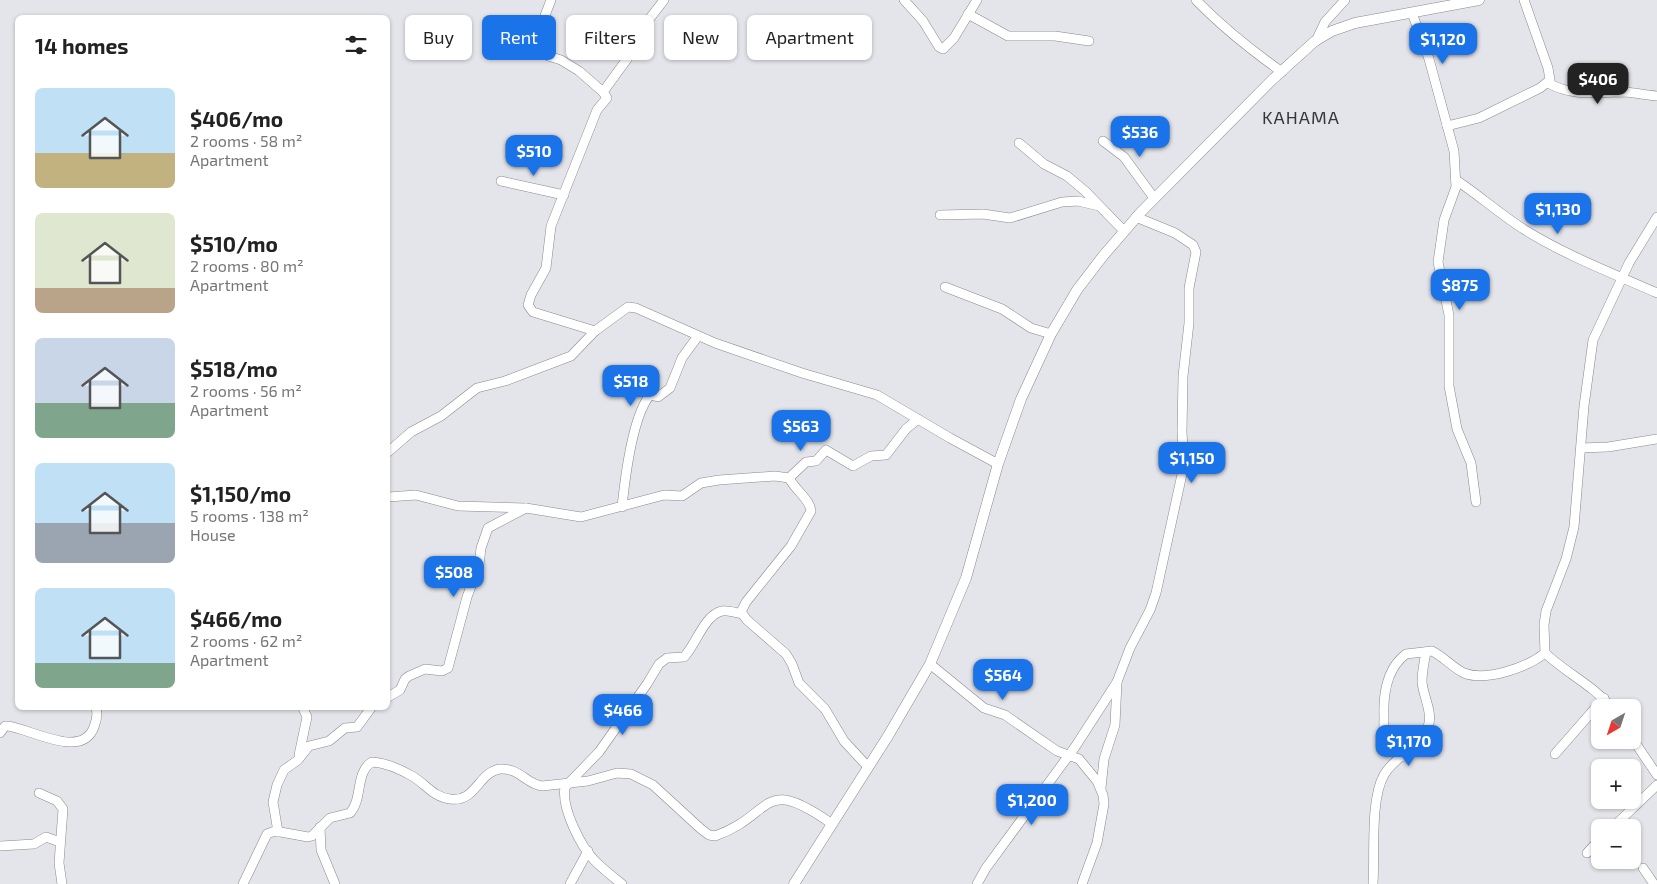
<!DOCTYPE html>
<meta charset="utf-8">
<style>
:root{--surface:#fff;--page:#f2f2f2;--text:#222;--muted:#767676;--accent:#1a73e8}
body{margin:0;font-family:"Exo 2",sans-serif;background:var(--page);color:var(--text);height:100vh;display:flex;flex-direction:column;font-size:19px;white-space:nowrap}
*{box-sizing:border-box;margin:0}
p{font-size:16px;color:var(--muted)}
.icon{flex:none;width:28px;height:28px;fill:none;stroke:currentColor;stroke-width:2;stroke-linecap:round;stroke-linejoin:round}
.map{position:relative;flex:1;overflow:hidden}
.details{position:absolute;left:15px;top:15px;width:375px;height:695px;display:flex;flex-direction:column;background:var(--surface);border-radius:8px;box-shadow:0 1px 4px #0004}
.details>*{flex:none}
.banner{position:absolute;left:405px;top:15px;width:475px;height:45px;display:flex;gap:10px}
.needle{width:32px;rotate:219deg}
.tools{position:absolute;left:1591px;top:699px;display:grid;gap:10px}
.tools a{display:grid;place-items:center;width:50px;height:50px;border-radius:8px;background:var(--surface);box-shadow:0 1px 4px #0004;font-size:25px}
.price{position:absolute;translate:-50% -42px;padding:0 11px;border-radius:10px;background:var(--accent);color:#fff;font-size:16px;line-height:32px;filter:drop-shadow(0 1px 2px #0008)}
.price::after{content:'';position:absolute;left:50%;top:30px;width:15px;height:11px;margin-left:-8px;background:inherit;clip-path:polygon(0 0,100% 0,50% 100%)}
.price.on{background:#222;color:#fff}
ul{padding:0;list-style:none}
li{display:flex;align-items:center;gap:15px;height:125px;padding:0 20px}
li span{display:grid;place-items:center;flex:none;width:140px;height:100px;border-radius:8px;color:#555}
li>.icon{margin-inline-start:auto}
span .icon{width:60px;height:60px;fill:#fffc;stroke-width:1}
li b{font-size:21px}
h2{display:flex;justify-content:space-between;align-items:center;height:60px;padding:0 20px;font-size:21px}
.chip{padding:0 18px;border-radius:8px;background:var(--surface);box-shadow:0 1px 4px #0004;font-size:18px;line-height:45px}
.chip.on{background:var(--accent);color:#fff}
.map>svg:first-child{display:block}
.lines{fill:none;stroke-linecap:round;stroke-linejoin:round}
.minor-casing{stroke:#88898d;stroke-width:10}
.major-casing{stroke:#88898d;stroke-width:11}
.minor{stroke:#fff;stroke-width:9}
.major{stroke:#fff;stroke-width:10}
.labels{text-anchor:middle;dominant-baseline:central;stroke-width:4;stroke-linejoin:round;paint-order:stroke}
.quarter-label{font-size:18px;letter-spacing:1px;fill:#373739;stroke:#e4e5ea}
</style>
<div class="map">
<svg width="1657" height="884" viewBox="0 0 1657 884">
<rect width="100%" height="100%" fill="#e4e5ea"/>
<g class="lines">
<g class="minor-casing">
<g id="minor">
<path d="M551 0C545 16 535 36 539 53L561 60 579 71 603 92 607 98 597 110 551 226 546 268 531 295 528 305 533 312 595 331"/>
<polyline points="904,0 923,21 939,47 943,49 954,38 977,0"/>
<path d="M1196 0C1223 28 1251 50 1282 72"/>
<polyline points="1412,13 1429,59 1454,151 1456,187 1444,220 1438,262 1449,315 1449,386 1457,429 1471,463 1476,502"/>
<polyline points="968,14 1008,36 1055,36 1089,41"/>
<polyline points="1316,41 1325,22 1345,0"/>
<path d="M1548 83C1573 97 1597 92 1625 92 1636 93 1646 95 1657 96"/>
<polyline points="603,92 627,59 640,31 664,0"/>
<polyline points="1447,126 1479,118 1540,88 1550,80 1548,68 1524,0"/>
<polyline points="1103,141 1124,157 1154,198"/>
<polyline points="1019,143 1044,164 1067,176 1085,191 1124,231"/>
<path d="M1456 180C1480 196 1501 215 1525 230 1567 256 1612 273 1657 293"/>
<polyline points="501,181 564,195"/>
<polyline points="940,215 983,214 1010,218 1062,202 1078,201 1099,206"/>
<polyline points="945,287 1002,309 1031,328 1051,334"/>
<polyline points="1581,448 1608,447 1657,439"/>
<polyline points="388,452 411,432 441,416 477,388 505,381 571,356 595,331 628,307 636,308 715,343 802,373 877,395 950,438 998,464"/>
<path d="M789 478C795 490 810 499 811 511L791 546 746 602 741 612 747 620 786 654 792 664 799 683 825 709 844 741 868 767"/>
<polyline points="388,497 416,495 458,506 526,508 581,517 664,495 682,496 701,483 719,480 775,476 789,478 806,462 816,461 826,450 853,466 871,456 886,455 906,429 918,419"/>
<path d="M622 507C625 478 632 417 650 395L658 397 670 388 682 358 698 336"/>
<path d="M1545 653C1566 673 1593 685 1612 708"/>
<polyline points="930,664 984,708 1005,715 1057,751 1079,759 1097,781 1103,795 1104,804 1097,843 1082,884"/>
<polyline points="388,697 400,690 405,679 409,676 425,669 442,671 448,668 467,597 479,565 481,548 488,528 526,508"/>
<path d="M0 733 5 726H8C31 729 82 760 94 727 97 720 98 715 96 708"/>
<polyline points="1632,738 1657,775"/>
<polyline points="1555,754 1604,698"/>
<polyline points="299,755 307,717 303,708"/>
<path d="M1402 757C1397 752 1389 746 1386 740 1383 733 1384 725 1384 717 1383 694 1386 669 1406 654L1432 651C1444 657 1453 668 1464 673 1486 682 1528 667 1545 653L1544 625 1546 611 1566 559 1574 527 1584 406 1593 340 1629 263 1657 217"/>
<polyline points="1101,788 1104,759 1115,725 1117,682 1130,648 1150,610 1156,593 1184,465 1182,432 1183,376 1189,323 1189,288 1196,252 1193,245 1175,233 1136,217"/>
<polyline points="39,793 57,801 63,809 59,863 62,884"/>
<polyline points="320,827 321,850 335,884"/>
<polyline points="1612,828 1657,785"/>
<polyline points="278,832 273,802 277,785 284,770 298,760 309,746 329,741 345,728 357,727 371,708"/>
<polyline points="0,846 34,844 46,837 60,842"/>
<polyline points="1587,853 1600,839"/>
<polyline points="1643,868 1654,884"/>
<path d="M243 884 267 834 275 831 308 837 312 836 330 818 350 813C363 799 355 772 372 762 385 763 400 769 412 776 426 784 433 797 450 799 476 803 478 772 500 769 520 768 526 784 542 786L588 781 617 773 631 774 653 785 701 829 709 835 715 836C775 815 760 773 832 824"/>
<polyline points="570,884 588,851"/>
<path d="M622 884C613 877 603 869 595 861 581 847 561 808 565 787L599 752 647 684 659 664 667 658 684 657C696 645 704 615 722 611 728 610 736 613 742 614"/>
<polyline points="977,884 986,868 1075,747 1117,682"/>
<path d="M1373 884C1375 855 1370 799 1384 775 1394 756 1424 745 1429 723 1432 711 1423 695 1422 682 1422 672 1424 662 1426 652"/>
</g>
</g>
<g class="major-casing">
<polyline id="major" points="794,884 888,736 930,664 966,578 998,464 1021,399 1051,334 1077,290 1103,256 1141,212 1273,79 1315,41 1332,31 1355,23 1479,0"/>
</g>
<use href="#minor" class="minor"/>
<use href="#major" class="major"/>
</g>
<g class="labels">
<g class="quarter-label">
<text x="1301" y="117">KAHAMA</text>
</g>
</g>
</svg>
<div class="tools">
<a><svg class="needle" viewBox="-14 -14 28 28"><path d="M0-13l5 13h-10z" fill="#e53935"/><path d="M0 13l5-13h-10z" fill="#767676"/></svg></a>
<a>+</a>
<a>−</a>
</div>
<b class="price" style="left:1443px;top:65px">$1,120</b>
<b class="price on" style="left:1598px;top:105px">$406</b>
<b class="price" style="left:1140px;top:158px">$536</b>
<b class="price" style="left:534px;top:177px">$510</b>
<b class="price" style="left:1558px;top:235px">$1,130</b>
<b class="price" style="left:1460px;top:311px">$875</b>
<b class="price" style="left:631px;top:407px">$518</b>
<b class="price" style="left:801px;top:452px">$563</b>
<b class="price" style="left:1192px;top:484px">$1,150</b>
<b class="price" style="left:454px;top:598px">$508</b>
<b class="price" style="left:1003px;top:701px">$564</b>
<b class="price" style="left:623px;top:736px">$466</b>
<b class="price" style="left:1409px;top:767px">$1,170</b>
<b class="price" style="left:1032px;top:826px">$1,200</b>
<div class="banner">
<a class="chip">Buy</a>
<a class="chip on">Rent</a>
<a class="chip">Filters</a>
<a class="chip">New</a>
<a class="chip">Apartment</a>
</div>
<section class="details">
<h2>14 homes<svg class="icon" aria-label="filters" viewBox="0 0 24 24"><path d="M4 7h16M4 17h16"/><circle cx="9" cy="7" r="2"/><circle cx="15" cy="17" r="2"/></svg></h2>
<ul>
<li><span style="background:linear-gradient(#bfe0f5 65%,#c2b280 0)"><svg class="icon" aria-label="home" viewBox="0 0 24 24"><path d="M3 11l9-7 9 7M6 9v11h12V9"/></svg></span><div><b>$406/mo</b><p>2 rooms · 58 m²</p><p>Apartment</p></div></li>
<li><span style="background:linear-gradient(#dfe7d0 75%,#b9a48a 0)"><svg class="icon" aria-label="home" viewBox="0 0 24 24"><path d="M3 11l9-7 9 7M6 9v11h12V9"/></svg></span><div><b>$510/mo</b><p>2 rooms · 80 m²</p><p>Apartment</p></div></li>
<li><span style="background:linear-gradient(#c9d6e8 65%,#7fa58c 0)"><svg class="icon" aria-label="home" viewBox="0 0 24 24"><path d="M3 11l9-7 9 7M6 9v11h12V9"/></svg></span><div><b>$518/mo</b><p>2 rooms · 56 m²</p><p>Apartment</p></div></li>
<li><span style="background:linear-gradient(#bfe0f5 60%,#9aa5b1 0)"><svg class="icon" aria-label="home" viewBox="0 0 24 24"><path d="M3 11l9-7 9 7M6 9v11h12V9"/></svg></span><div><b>$1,150/mo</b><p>5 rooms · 138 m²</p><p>House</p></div></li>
<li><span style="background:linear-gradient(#bfe0f5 75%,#7fa58c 0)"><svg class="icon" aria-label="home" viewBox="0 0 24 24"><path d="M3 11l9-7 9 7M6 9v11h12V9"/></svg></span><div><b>$466/mo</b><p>2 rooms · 62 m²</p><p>Apartment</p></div></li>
</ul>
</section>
</div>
